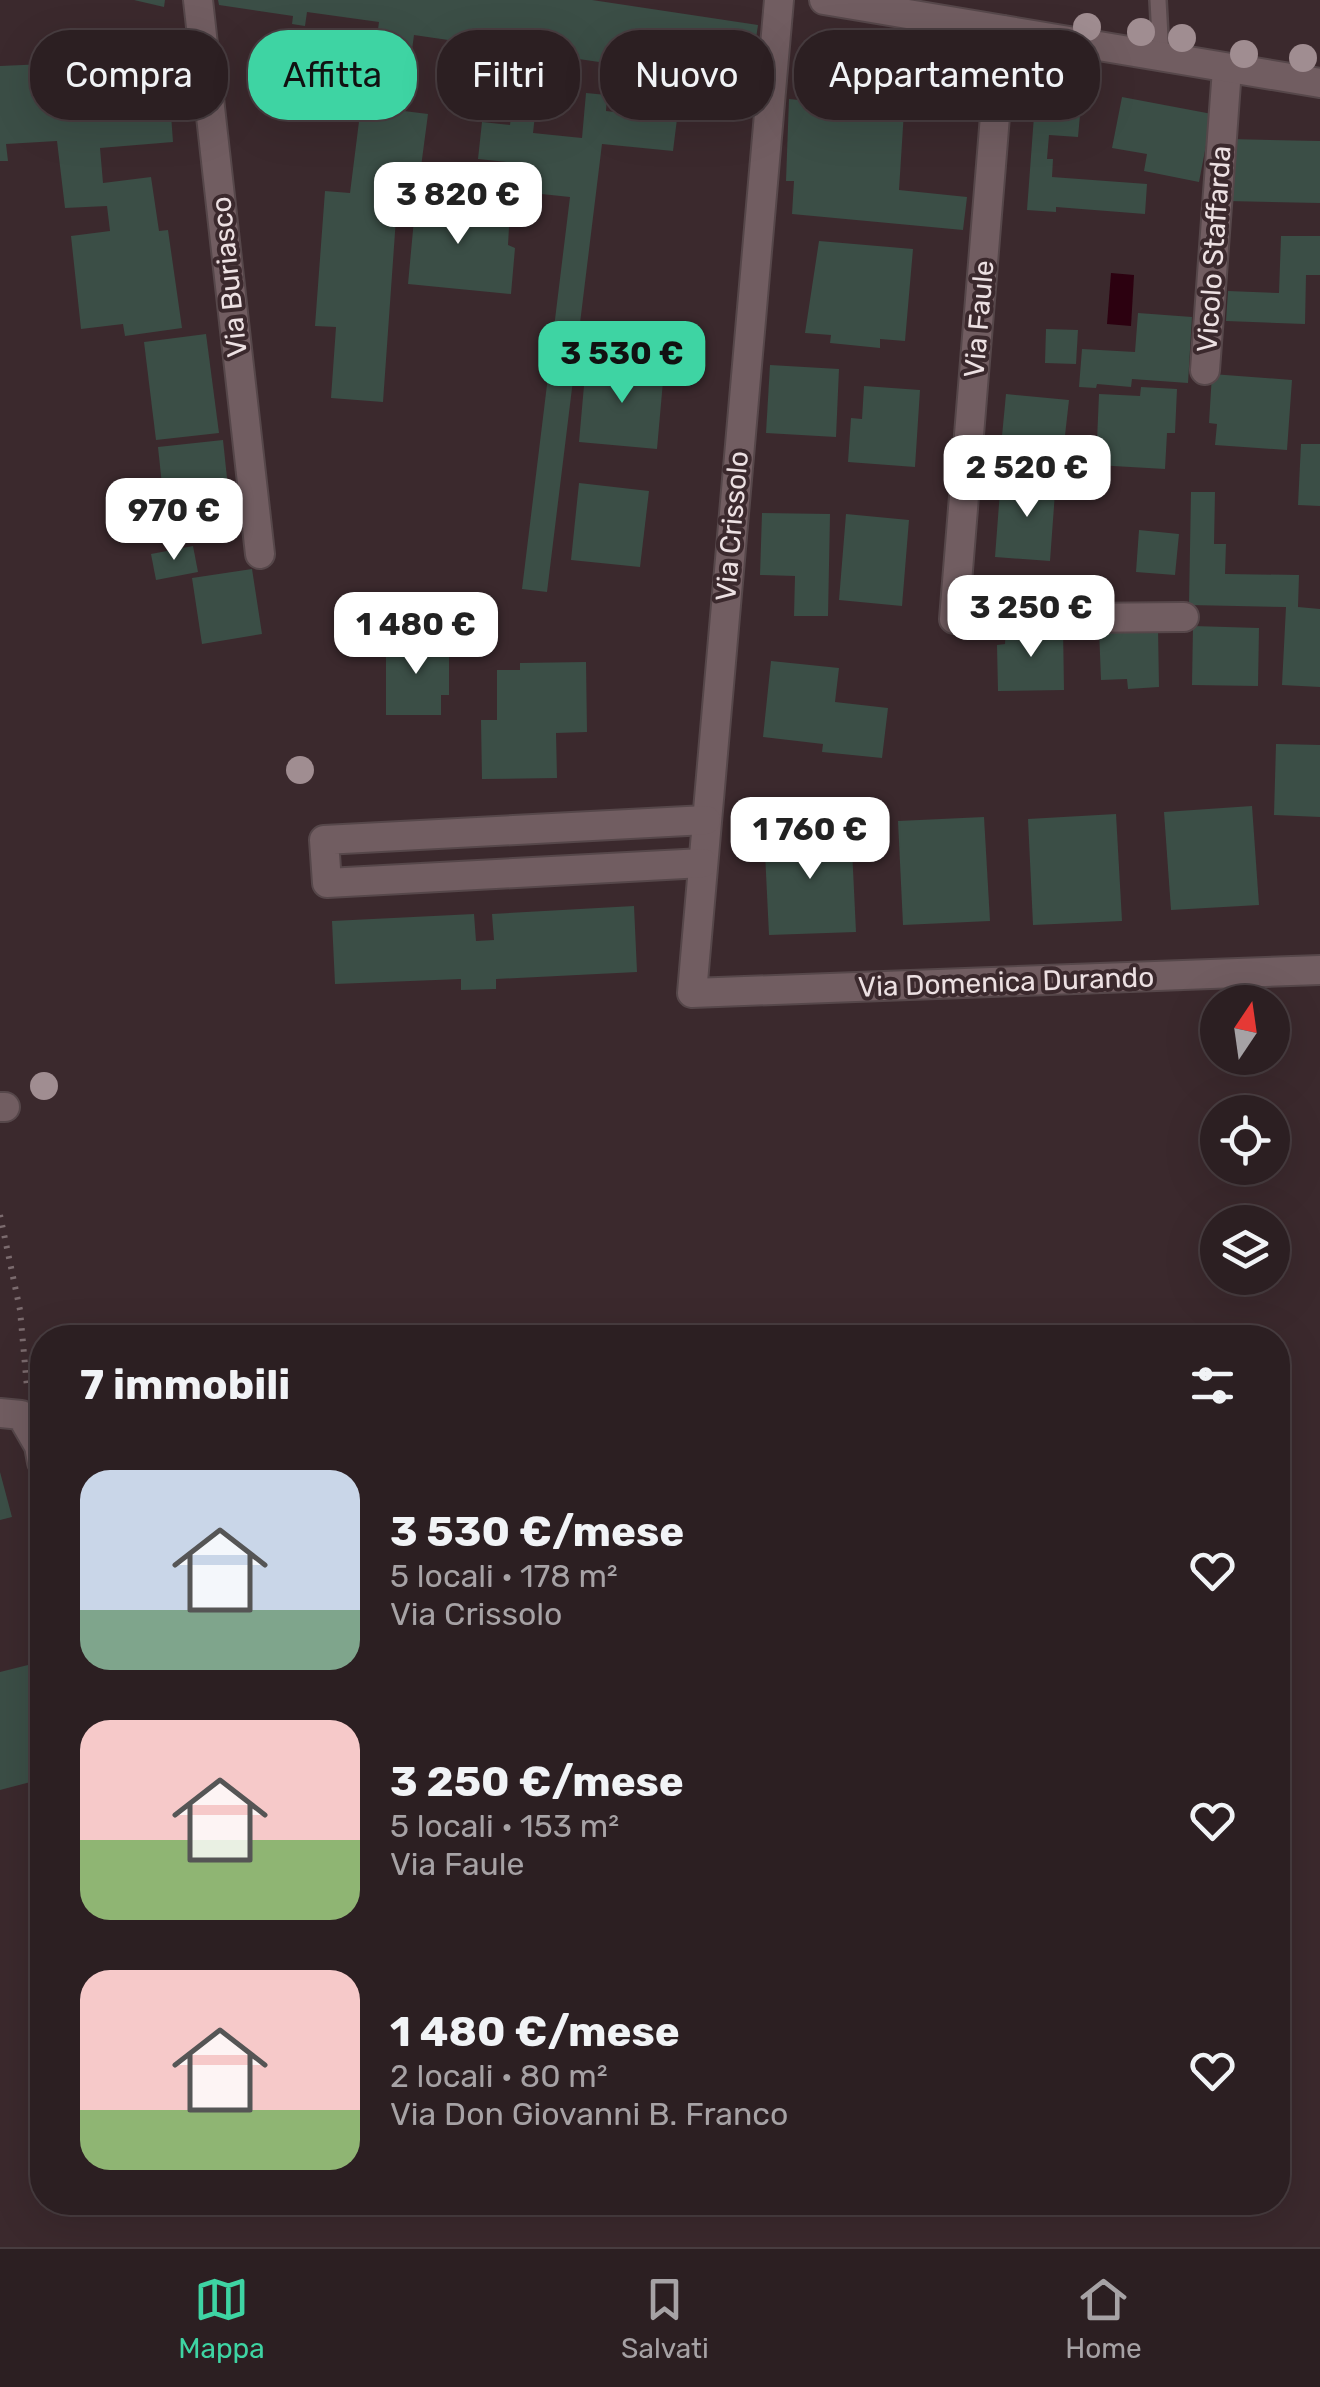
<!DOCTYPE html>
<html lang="it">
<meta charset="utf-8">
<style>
:root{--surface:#2c1f22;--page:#34272a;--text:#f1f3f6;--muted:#a6a2a5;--line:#483d40;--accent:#3ed4a3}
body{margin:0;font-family:Rubik,sans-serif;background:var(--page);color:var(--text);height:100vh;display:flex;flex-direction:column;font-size:38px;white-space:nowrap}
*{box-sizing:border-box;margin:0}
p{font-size:32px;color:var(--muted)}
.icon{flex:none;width:55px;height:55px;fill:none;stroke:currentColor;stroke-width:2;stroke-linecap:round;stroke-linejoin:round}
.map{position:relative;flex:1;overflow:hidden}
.side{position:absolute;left:30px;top:1325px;width:1260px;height:890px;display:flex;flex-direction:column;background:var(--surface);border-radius:40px;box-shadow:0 10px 40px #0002,0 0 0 2px var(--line)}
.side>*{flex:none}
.guide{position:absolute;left:30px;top:30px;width:1260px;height:90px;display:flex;gap:20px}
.needle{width:65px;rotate:13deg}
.buttons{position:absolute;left:1200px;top:985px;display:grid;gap:20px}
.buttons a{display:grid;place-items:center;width:90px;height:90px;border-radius:50%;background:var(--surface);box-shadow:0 10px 40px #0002,0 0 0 2px var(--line);font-size:50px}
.price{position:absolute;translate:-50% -85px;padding:0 22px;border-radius:20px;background:#fff;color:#222;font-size:32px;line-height:65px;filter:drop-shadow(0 2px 5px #0008)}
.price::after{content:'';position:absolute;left:50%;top:60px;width:30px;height:22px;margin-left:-15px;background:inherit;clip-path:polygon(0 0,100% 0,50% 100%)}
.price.current{background:var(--accent);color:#111}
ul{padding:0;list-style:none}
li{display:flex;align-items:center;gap:30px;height:250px;padding:0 50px}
li span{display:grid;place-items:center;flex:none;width:280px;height:200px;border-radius:30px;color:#555}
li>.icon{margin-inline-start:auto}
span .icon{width:120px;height:120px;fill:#fffc;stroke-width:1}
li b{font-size:42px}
h2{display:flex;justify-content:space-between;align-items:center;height:120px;padding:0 50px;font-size:42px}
.tag{padding:0 35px;border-radius:40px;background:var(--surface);box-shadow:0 10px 40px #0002,0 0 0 2px var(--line);font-size:35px;line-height:90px}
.tag.current{background:var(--accent);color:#111}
.menu{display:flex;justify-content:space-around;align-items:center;height:140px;border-top:2px solid var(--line);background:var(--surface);font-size:28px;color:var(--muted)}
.menu a{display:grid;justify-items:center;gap:5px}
.menu .current{color:var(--accent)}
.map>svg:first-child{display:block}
.water{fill:#2c0110}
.building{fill:#3b4e46}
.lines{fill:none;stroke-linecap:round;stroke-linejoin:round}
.service-casing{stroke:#56474a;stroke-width:20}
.minor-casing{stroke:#56474a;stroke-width:32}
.secondary-casing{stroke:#56474a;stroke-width:32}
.path{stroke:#7b6b6e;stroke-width:6;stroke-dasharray:2.5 8;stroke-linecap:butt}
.service{stroke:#715d61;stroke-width:15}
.minor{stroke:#715d61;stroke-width:28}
.secondary{stroke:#715d61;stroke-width:28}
.tree{fill:#a08d91}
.labels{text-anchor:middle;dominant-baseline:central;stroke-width:8;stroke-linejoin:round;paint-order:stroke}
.street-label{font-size:28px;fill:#ece0e2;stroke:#3b292d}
</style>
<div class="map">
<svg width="1320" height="2247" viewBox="0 0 1320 2247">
<rect width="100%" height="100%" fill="#3b292d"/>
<polygon class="water" points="1111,273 1134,275 1131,326 1107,324"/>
<g class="building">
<polygon points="134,0 165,0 164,7"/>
<polygon points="218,0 592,0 758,25 746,105 720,101 726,58 706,56 702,82 672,77 675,51 640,46 638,58 614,55 613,64 414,35 404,111 428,114 421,167 400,162 383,402 331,398 336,327 315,326 325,191 350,193 368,50 375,52 379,22 307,12 305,26 292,24 293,16 219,5"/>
<polygon points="868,53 910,61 903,100 861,92"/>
<polygon points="91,62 95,93 169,87 173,142 100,148 103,183 151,177 159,231 168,230 182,328 125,336 123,324 81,329 71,236 110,231 107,206 65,208 57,141 6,144 8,161 0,161 0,66"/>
<polygon points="515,86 538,88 533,133 582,138 586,93 607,95 606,111 677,119 673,151 602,144 547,592 522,589 570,197 504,190 507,162 478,159 482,122 510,125"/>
<polygon points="1036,89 1082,93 1078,137 1049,135 1047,159 1053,159 1052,177 1147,184 1145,214 1056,207 1056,212 1027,210"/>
<polygon points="1122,97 1212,114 1199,182 1144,171 1147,154 1112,148"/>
<polygon points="789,99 904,111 899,190 967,197 963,230 792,214 794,181 786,181"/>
<polygon points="1229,139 1320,141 1320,203 1227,201"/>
<polygon points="417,187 469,193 466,223 509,227 508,245 515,248 511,294 408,284"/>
<polygon points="1281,236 1320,236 1320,275 1306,275 1305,324 1226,321 1228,291 1279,293"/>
<polygon points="819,241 913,249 905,341 880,339 880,348 830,343 831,335 805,333"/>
<polygon points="1138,313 1192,317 1188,383 1132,379 1131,387 1097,384 1096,388 1079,387 1082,349 1135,352"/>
<polygon points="1046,329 1078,330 1076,364 1045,363"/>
<polygon points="206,334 219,433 156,440 144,342"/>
<polygon points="586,363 664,370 657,449 579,442"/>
<polygon points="770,365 839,369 836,437 766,433"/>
<polygon points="1212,374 1292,380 1287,450 1215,445 1217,424 1209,423"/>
<polygon points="864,386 920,390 915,467 848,462 851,418 862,419"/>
<polygon points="1141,387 1177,389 1175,433 1167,433 1165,469 1096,465 1099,394 1140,396"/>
<polygon points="1006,394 1069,400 1062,462 1000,457"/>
<polygon points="223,440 231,516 166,523 158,447"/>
<polygon points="1301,444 1320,444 1320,506 1298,505"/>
<polygon points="1020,476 1056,479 1050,561 995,557 1000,491 1019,492"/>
<polygon points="579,483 649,491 640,567 571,560"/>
<polygon points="1191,492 1215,492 1214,544 1226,544 1225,574 1299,575 1298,607 1320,609 1320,687 1282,685 1286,607 1189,605"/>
<polygon points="762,513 830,514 828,616 794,616 795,576 760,575"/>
<polygon points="846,514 909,520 902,606 839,600"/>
<polygon points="1139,530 1179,534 1175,575 1136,572"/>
<polygon points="193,546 198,572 156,580 151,554"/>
<polygon points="252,569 262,634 202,644 192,578"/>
<polygon points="1193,626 1259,628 1258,686 1192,685"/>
<polygon points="1006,627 1063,627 1064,690 998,691 997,645 1005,644"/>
<polygon points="1158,628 1159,687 1128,689 1127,679 1101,680 1099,629"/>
<polygon points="386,639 439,639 439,650 449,650 449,695 441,695 441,715 386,715"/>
<polygon points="771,661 839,668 835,702 888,708 882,758 822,752 823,744 763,737"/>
<polygon points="586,662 587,732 556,733 557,778 482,779 481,720 497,720 497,670 520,670 520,663"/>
<polygon points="1276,744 1320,745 1320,817 1274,815"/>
<polygon points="1252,806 1259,905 1171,910 1164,812"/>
<polygon points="1116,814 1122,921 1033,925 1028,819"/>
<polygon points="984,817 990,921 903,925 898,821"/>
<polygon points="851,828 856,932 769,935 764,832"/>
<polygon points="634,906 637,972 496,979 496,989 461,990 461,979 335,984 332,921 474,914 476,941 494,940 492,914"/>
<polygon points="0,1472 12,1517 0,1520"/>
<polygon points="40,1662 42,1779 0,1790 0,1672"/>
</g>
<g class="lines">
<g class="service-casing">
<polyline id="service" points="1158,0 1161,56"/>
</g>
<g class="minor-casing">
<g id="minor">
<polyline points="198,0 260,554"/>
<polyline points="779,0 692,993 1320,970"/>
<polyline points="1002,30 954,619 1184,617"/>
<polyline points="1205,370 1227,69"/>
<polyline points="703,863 327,883 324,840 706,820"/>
<polyline points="0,1107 5,1107"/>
<polyline points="0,1413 21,1415 39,1446 42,1462"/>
</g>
</g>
<g class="secondary-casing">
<polyline id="secondary" points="824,0 1320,83"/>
</g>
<polyline class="path" points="0,1215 20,1310 27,1387"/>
<use href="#service" class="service"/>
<use href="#minor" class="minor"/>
<use href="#secondary" class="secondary"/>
</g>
<g class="tree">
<circle cx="1087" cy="27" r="14"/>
<circle cx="1141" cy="32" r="14"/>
<circle cx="1182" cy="38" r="14"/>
<circle cx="1244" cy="54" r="14"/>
<circle cx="1303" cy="58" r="14"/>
<circle cx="300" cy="770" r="14"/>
<circle cx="44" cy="1086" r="14"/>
</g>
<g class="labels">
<g class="street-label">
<text transform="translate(1214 249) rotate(-86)">Vicolo Staffarda</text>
<text transform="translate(229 277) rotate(-96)">Via Buriasco</text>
<text transform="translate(979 319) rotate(-85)">Via Faule</text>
<text transform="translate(732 526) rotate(-85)">Via Crissolo</text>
<text transform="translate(1006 982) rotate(-2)">Via Domenica Durando</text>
</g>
</g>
</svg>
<div class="buttons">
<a><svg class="needle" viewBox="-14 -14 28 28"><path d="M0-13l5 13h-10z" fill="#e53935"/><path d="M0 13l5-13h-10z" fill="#a6a2a5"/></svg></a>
<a><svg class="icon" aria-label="locate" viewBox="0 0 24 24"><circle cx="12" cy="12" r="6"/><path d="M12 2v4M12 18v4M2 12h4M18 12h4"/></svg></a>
<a><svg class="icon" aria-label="layers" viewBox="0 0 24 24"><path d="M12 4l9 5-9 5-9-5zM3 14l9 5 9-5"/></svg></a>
</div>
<b class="price" style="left:458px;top:247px">3 820 €</b>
<b class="price current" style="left:622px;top:406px">3 530 €</b>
<b class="price" style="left:1027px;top:520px">2 520 €</b>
<b class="price" style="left:174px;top:563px">970 €</b>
<b class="price" style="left:1031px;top:660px">3 250 €</b>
<b class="price" style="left:416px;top:677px">1 480 €</b>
<b class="price" style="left:810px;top:882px">1 760 €</b>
<div class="guide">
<a class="tag">Compra</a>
<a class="tag current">Affitta</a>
<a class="tag">Filtri</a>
<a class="tag">Nuovo</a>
<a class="tag">Appartamento</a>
</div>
<section class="side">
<h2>7 immobili<svg class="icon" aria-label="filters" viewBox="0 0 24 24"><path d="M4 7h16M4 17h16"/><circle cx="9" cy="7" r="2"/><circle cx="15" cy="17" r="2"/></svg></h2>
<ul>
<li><span style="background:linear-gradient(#c9d6e8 70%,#7fa58c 0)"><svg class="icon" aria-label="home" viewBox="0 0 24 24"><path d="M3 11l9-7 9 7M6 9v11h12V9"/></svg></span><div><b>3 530 €/mese</b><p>5 locali · 178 m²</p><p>Via Crissolo</p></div><svg class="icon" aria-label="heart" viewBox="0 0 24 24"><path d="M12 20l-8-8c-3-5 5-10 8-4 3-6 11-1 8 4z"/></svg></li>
<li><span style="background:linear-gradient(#f6c9c9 60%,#8fb573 0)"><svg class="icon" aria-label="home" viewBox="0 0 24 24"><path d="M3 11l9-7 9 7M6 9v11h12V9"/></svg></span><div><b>3 250 €/mese</b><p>5 locali · 153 m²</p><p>Via Faule</p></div><svg class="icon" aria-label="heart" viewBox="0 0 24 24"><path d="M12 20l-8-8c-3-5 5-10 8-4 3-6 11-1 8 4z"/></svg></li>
<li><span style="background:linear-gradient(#f6c9c9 70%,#8fb573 0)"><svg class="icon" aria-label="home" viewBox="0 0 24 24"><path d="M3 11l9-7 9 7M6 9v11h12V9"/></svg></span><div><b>1 480 €/mese</b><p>2 locali · 80 m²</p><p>Via Don Giovanni B. Franco</p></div><svg class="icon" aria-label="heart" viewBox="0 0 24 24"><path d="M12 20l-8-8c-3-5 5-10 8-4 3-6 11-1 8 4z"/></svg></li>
</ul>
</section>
</div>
<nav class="menu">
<a class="current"><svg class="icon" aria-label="map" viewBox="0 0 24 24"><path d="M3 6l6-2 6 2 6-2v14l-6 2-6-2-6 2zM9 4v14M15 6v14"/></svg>Mappa</a>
<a><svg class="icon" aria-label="saved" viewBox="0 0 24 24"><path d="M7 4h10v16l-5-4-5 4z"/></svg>Salvati</a>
<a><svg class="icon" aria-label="home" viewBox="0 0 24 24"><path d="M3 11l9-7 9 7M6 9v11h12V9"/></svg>Home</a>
</nav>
